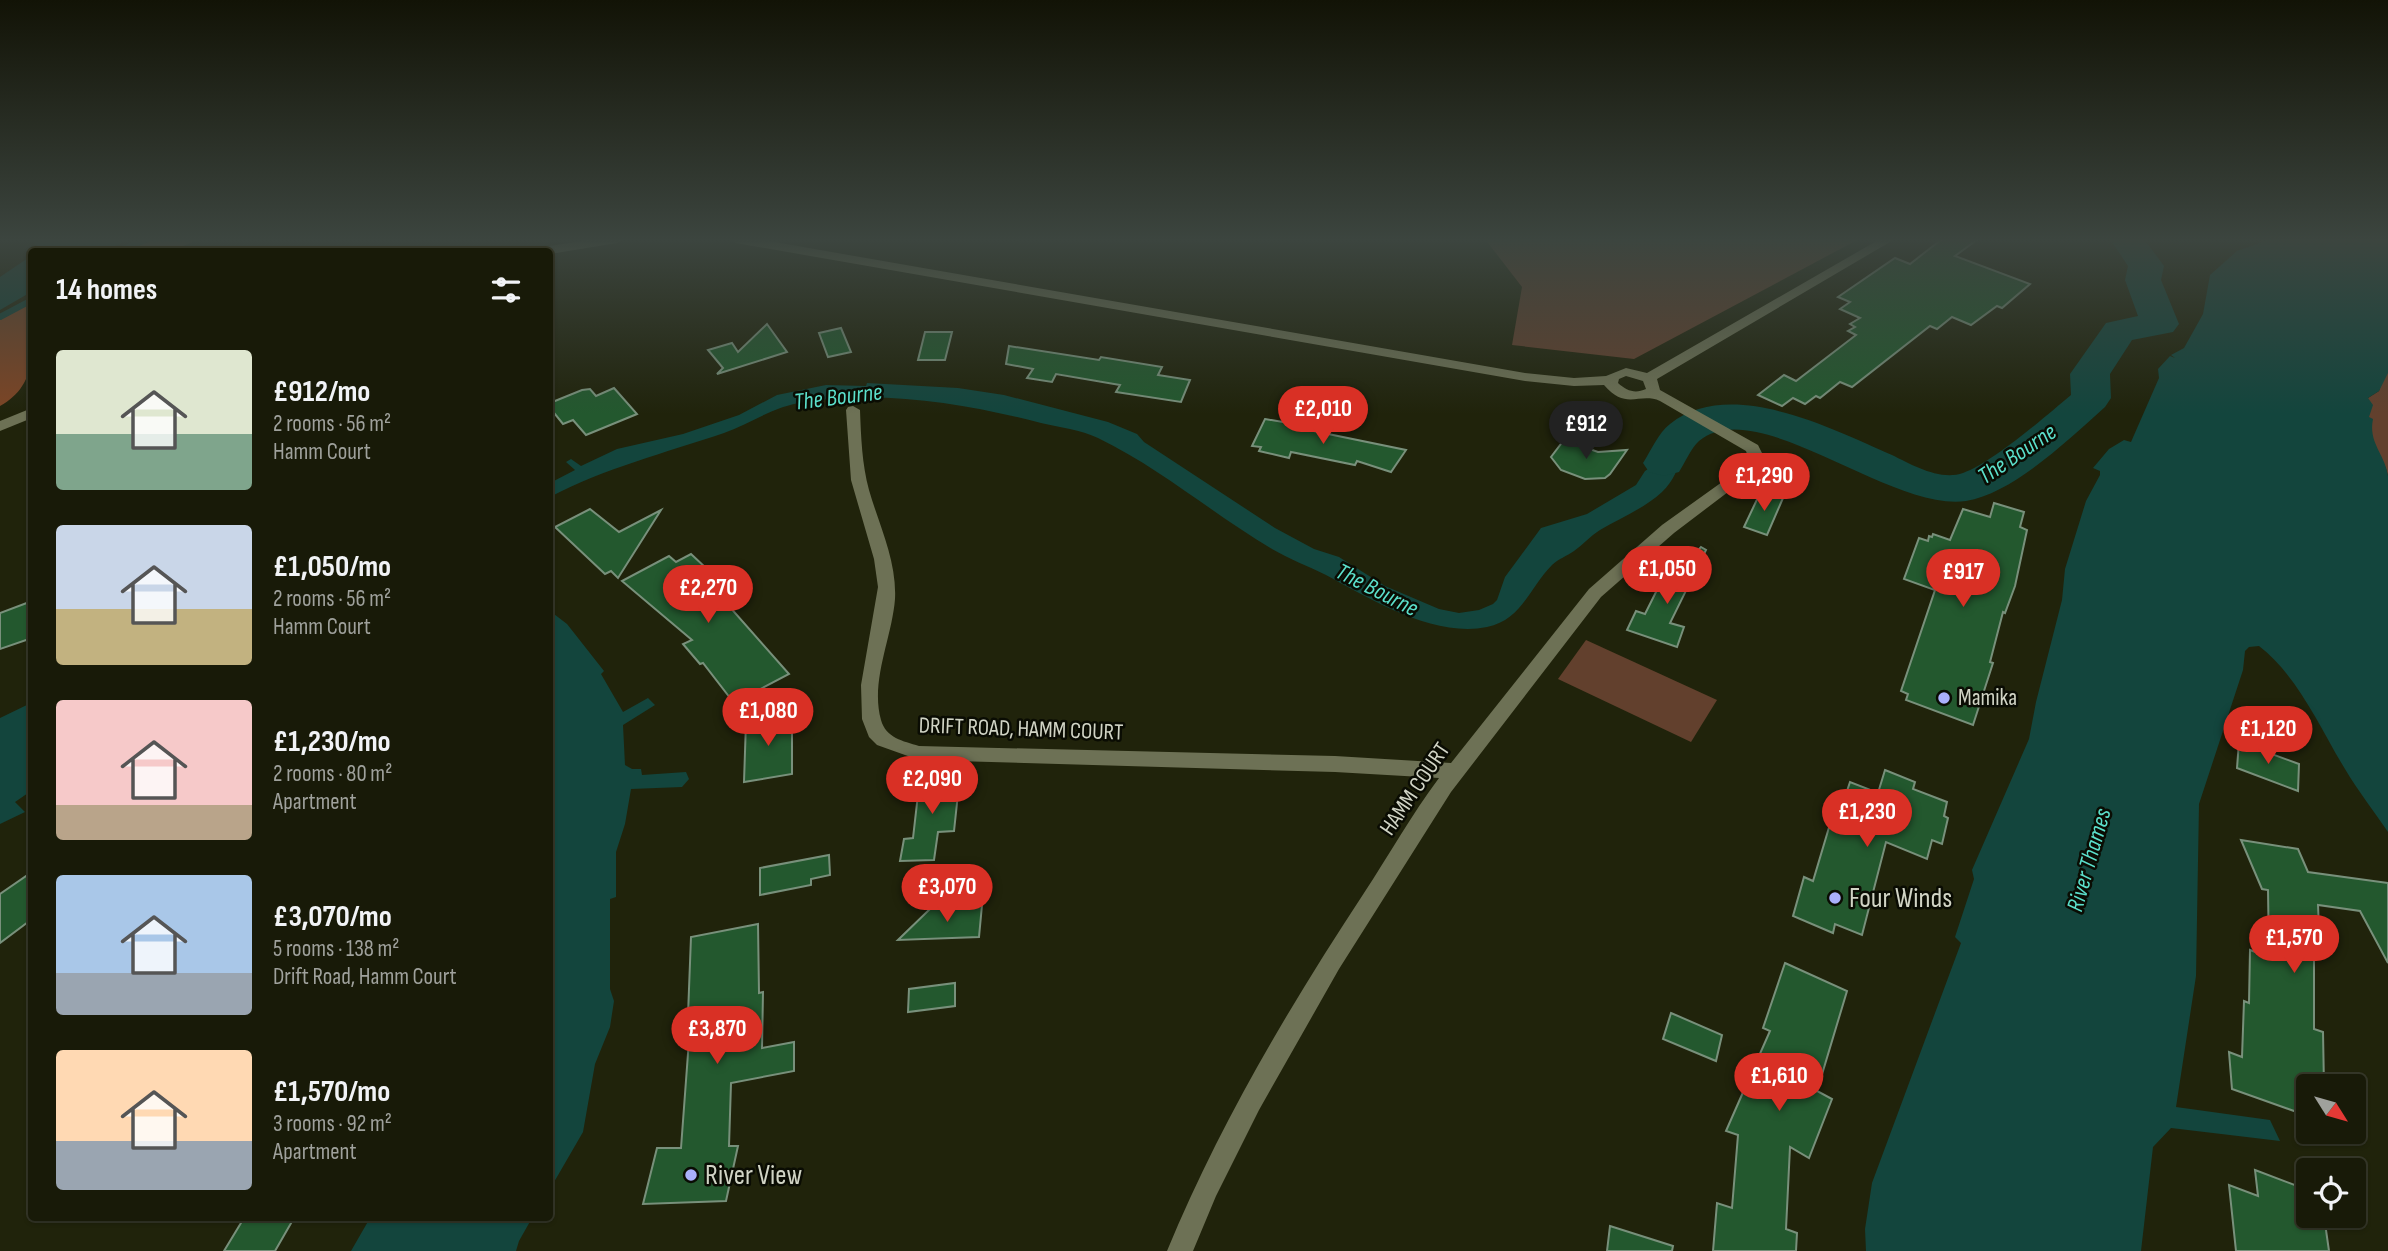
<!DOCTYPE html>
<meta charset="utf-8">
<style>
:root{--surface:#181a08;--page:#252716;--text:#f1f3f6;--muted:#9fa19c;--line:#363829;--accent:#d93025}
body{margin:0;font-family:"Sofia Sans Condensed",sans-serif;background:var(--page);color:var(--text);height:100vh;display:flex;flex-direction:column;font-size:26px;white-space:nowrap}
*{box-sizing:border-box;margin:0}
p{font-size:23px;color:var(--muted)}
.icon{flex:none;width:38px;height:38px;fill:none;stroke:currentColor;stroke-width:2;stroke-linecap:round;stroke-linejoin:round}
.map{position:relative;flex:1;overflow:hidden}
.drawer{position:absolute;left:28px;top:248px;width:525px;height:973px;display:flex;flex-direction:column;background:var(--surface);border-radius:7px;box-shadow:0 2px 5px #0004,0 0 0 2px var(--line)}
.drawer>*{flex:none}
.needle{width:46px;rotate:127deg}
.controls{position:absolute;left:2296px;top:1074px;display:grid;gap:14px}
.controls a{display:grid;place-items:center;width:70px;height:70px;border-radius:7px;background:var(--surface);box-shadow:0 2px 5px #0004,0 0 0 2px var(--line);font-size:35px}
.price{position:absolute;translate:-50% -60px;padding:0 16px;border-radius:24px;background:var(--accent);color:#fff;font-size:23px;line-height:46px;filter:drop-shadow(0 2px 4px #0008)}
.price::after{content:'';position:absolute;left:50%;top:42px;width:21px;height:16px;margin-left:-10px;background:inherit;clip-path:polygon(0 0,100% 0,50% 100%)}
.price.active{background:#222;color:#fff}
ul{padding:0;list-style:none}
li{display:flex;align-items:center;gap:21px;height:175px;padding:0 28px}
li span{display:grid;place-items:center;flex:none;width:196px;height:140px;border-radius:7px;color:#555}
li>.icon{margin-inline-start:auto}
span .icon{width:84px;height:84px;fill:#fffc;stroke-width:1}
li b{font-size:30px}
h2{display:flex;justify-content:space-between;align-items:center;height:84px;padding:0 28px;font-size:30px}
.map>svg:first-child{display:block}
.green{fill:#62402d}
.forest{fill:#7d4525}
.water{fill:#13453d}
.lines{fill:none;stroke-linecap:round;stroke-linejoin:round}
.stream{stroke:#13453d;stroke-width:6}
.river{fill:#13453d;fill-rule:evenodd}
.building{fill:#23582e;stroke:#78907b;stroke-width:2}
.minor{fill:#6d7155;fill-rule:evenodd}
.poi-dot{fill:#aab0fc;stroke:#0a0c03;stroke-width:2.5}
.labels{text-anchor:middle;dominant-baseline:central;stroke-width:5;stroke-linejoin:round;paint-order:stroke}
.poi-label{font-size:23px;fill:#d1d4c5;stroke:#0a0c03;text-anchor:start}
.street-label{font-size:23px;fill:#d1d4c5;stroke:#0a0c03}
.water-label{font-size:24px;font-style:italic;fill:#5bdfcb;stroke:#0a0c03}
.near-poi-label{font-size:28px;fill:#d1d4c5;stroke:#0a0c03;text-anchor:start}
</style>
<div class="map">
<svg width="2388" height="1251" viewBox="0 0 2388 1251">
<rect width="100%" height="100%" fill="#20230b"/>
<g class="green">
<polygon points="1485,239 1859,239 1634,359 1512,345 1522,287"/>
<path d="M2388 365V476C2386 465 2381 460 2376 450 2368 434 2369 415 2368 398L2379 391Z"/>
<polygon points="1586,640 1717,700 1691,742 1558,679"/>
</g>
<g class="forest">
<polygon points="156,239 200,239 168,252 123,252"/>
<path d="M31 303C32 342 41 384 0 406V320Z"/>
</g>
<g class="water">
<polygon points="30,239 129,239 103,252 38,252 41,249"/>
<path d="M2271 239H2388V373L2379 391 2368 398 2373 405 2369 417 2373 419C2368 443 2385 454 2388 476V832C2374 811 2358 791 2345 769 2320 728 2298 676 2259 646L2249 647 2245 651 2243 670 2199 804 2196 976 2176 1107 2270 1120 2280 1141 2171 1128 2153 1147 2141 1251H1866L1865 1229 1872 1183 1961 943 1955 937 1974 879 1972 870 2029 739 2036 702 2062 600 2065 569 2086 501 2100 475V471L2093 468 2109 449 2124 440 2131 442 2159 378 2158 369 2170 356 2175 358 2171 355 2184 348 2203 314 2210 275 2237 251Z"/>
<polygon points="31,256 31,292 0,310 0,277"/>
<path d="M867 383 958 388 1004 395 1108 422 1137 434 1144 442 1275 528 1314 549 1339 557 1385 586 1439 609 1459 613 1479 610 1493 604 1497 600 1505 577 1541 528 1587 514 1636 485 1645 471 1659 462 1666 442 1674 433 1687 420 1700 416 1712 426C1678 438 1686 470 1662 492 1645 508 1620 518 1600 530 1590 536 1583 545 1574 551 1567 556 1558 559 1552 565 1529 588 1522 620 1487 627 1434 638 1370 599 1326 575 1308 566 1289 559 1272 549 1213 514 1160 468 1098 438 1081 430 1059 427 1041 423 964 403 884 390 804 402 775 406 751 423 724 433 665 453 605 468 550 497V483L575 470 566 462 571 459 581 466 617 449 683 434 739 415 777 395 826 385 866 386Z"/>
<polygon points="550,611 567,624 604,671 601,674 623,712 648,698 655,705 623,725 625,765 632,769 641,769 642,775 686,772 689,779 682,787 631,789 625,824 616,852 616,897 610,899 610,989 614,1001 610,1027 595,1064 583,1132 550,1189"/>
<polygon points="31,703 31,791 15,802 25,812 0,824 0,718"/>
<polygon points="370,1218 532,1218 519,1241 516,1251 351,1251"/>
</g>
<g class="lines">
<g class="stream">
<polyline points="116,252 148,239"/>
<polyline points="0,317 32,300"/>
</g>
<path class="river" d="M2110 239H2144L2164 266 2161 280 2179 324 2173 332 2132 340 2110 374 2111 398 2105 407C2069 439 2014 493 1966 501 1890 512 1757 393 1699 441 1691 448 1685 463 1679 472L1664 476 1649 472 1643 463C1651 451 1658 433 1670 424 1730 376 1833 429 1892 455 1912 465 1940 481 1963 473 1992 463 2046 416 2071 395L2070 374 2106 323 2138 316 2125 280 2128 266Z"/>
</g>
<g class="building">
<polygon points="1942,239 1978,239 1955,256 2030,284 2002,308 1997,306 1971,325 1952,317 1937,329 1930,326 1852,387 1840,382 1820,398 1816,396 1805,404 1793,398 1782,406 1758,395 1784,375 1796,381 1856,335 1848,331 1855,327 1850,324 1860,318 1840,309 1850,302 1838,297 1895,258 1910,264"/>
<polygon points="767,324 787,352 717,374 723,368 708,350 732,343 738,352"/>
<polygon points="841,328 851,352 828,357 819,333"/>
<polygon points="925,332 952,332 945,360 918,360"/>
<polygon points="1009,346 1099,360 1101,357 1162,367 1158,375 1190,380 1181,402 1116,392 1120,385 1056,374 1052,382 1027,378 1033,369 1006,364"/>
<polygon points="614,388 637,414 586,435 573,420 563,424 550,408 550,403 582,390 590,389 596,396"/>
<polygon points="1265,419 1306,426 1304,429 1406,450 1391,472 1357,461 1355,465 1291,452 1289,458 1259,451 1261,447 1252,446"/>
<polygon points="1564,440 1598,452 1627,450 1610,474 1605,478 1585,479 1561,470 1551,457"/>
<polygon points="1761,491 1783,498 1767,535 1744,527"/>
<polygon points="1994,503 2024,512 2020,527 2027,530 2015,586 2005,613 2003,612 1990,662 1993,663 1973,725 1906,700 1908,694 1901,691 1935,590 1904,579 1919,538 1928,541 1929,536 1932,537 1933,534 1950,540 1963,509 1990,517"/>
<polygon points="590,509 619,532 661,510 618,578 611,571 605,574 555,527"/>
<polygon points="1701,547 1706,550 1670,623 1684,627 1677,647 1627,630 1636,611 1645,614 1661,582 1667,584"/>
<polygon points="691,554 722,583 713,588 789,674 734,703 703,663 700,664 683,644 692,640 622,581 669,556 676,562"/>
<polygon points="32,601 32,638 0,649 0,613"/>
<polygon points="792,715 792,774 744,782 746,722"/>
<polygon points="2239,742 2299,764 2298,791 2237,768"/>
<polygon points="1885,770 1915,782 1913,789 1947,802 1944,816 1948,818 1942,844 1932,840 1927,859 1886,842 1862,935 1835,924 1833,933 1793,916 1804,877 1813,881 1836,804 1842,806 1850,782 1878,793"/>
<polygon points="960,775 954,831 938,832 934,860 900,861 904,839 913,838 920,777"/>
<polygon points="2241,840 2298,849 2308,872 2388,883 2388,963 2360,911 2318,905 2320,953 2314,951 2314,1029 2323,1032 2324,1087 2308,1087 2308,1116 2232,1089 2229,1052 2242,1057 2244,1001 2249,1003 2250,950 2269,957 2268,890 2262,889"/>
<polygon points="829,855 830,875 811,879 811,885 760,895 760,868"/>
<polygon points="32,872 32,919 0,943 0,894"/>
<polygon points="982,905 979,937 898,940 931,908"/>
<polygon points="758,924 759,993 763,992 762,1048 794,1042 794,1071 731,1083 729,1146 738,1146 726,1201 643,1204 657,1148 681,1148 689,1040 687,1041 691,937"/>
<polygon points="1785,963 1847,991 1817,1091 1832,1099 1809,1158 1790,1147 1786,1229 1797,1233 1796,1251 1713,1251 1717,1203 1732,1208 1738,1135 1726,1131 1770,1031 1763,1028"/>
<polygon points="955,983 955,1006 908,1012 909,989"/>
<polygon points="1671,1013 1722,1035 1716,1061 1663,1039"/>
<polygon points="2255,1170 2308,1190 2308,1216 2324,1216 2329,1251 2236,1251 2229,1185 2258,1196"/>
<polygon points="244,1218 294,1218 275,1251 224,1251"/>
<polygon points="1610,1226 1673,1246 1672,1251 1607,1251"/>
</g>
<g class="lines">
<g class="minor">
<polygon points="594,239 623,239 617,243 550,254 531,252 537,248"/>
<path d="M730 239H757L1525 373 1574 378 1606 376 1626 368 1647 373 1880 239H1895L1657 379 1660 390 1758 445 1764 457 1757 470 1674 533 1601 597 1451 792 1339 969 1259 1110 1216 1196 1193 1251H1167C1219 1125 1289 1007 1364 893 1389 855 1412 814 1439 778L1335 772 919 760 877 745 869 737 862 719 861 685 878 587 874 559 851 480 846 410 848 407 853 406 860 410C861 437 862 464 869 490 879 525 897 561 895 599 892 638 870 681 881 720 886 738 903 741 919 746L1335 756 1451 763 1589 589 1662 525 1743 467 1748 457 1746 451 1660 401C1639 392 1626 411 1604 385L1574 386 1525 381 736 243ZM1626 376 1643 381 1646 389C1635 394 1627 391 1618 383L1619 379Z"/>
<polygon points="32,408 32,418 0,431 0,421"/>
</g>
</g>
<linearGradient id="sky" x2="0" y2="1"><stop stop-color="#121306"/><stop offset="0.58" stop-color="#3c453f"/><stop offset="1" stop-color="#3c453f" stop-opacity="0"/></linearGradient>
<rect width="2388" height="414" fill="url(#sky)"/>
<g class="poi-dot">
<circle cx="1944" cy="698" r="7"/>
<circle cx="1835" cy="898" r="7"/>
<circle cx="691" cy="1175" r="7"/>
</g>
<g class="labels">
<g class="poi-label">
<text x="1958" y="698">Mamika</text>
</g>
<g class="street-label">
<text transform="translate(1021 729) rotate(2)">DRIFT ROAD, HAMM COURT</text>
<text transform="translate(1415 789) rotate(-56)">HAMM COURT</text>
</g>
<g class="water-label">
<text transform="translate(838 397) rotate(-7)">The Bourne</text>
<text transform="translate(2017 454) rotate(-34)">The Bourne</text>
<text transform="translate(1377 590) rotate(27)">The Bourne</text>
<text transform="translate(2089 860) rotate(-74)">River Thames</text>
</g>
<g class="near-poi-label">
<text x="1849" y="898">Four Winds</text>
<text x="705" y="1175">River View</text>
</g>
</g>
</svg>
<div class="controls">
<a><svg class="needle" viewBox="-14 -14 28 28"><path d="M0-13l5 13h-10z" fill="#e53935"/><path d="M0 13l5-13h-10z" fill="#9fa19c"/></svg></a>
<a><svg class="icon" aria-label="locate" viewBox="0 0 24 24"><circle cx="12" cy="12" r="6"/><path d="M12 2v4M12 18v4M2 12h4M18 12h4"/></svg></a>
</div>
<b class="price" style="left:1323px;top:446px">£2,010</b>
<b class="price active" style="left:1586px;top:461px">£912</b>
<b class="price" style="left:1764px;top:513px">£1,290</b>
<b class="price" style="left:1667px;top:606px">£1,050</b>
<b class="price" style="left:1963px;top:609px">£917</b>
<b class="price" style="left:708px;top:625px">£2,270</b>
<b class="price" style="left:768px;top:748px">£1,080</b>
<b class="price" style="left:2268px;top:766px">£1,120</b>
<b class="price" style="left:932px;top:816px">£2,090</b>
<b class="price" style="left:1867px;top:849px">£1,230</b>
<b class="price" style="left:947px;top:924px">£3,070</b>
<b class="price" style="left:2294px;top:975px">£1,570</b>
<b class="price" style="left:717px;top:1066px">£3,870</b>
<b class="price" style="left:1779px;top:1113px">£1,610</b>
<section class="drawer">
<h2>14 homes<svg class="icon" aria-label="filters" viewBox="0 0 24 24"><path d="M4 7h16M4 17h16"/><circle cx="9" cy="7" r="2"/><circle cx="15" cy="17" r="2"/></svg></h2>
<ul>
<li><span style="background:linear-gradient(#dfe7d0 60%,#7fa58c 0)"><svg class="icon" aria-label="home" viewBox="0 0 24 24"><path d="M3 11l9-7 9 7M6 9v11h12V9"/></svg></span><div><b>£912/mo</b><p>2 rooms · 56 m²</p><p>Hamm Court</p></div></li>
<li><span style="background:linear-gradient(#c9d6e8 60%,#c2b280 0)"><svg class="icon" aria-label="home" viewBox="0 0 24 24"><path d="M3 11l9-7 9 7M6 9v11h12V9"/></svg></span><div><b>£1,050/mo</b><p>2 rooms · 56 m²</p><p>Hamm Court</p></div></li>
<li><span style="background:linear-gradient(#f6c9c9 75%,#b9a48a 0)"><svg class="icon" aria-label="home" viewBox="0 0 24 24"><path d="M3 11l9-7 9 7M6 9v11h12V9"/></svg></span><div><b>£1,230/mo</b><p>2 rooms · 80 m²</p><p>Apartment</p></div></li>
<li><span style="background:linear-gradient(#a9c7e8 70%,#9aa5b1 0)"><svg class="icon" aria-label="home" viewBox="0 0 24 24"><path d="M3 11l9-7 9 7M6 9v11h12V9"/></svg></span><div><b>£3,070/mo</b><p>5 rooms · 138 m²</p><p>Drift Road, Hamm Court</p></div></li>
<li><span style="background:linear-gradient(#ffd9b3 65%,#9aa5b1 0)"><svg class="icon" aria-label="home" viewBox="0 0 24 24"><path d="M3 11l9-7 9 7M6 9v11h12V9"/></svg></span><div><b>£1,570/mo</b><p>3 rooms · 92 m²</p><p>Apartment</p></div></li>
</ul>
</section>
</div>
